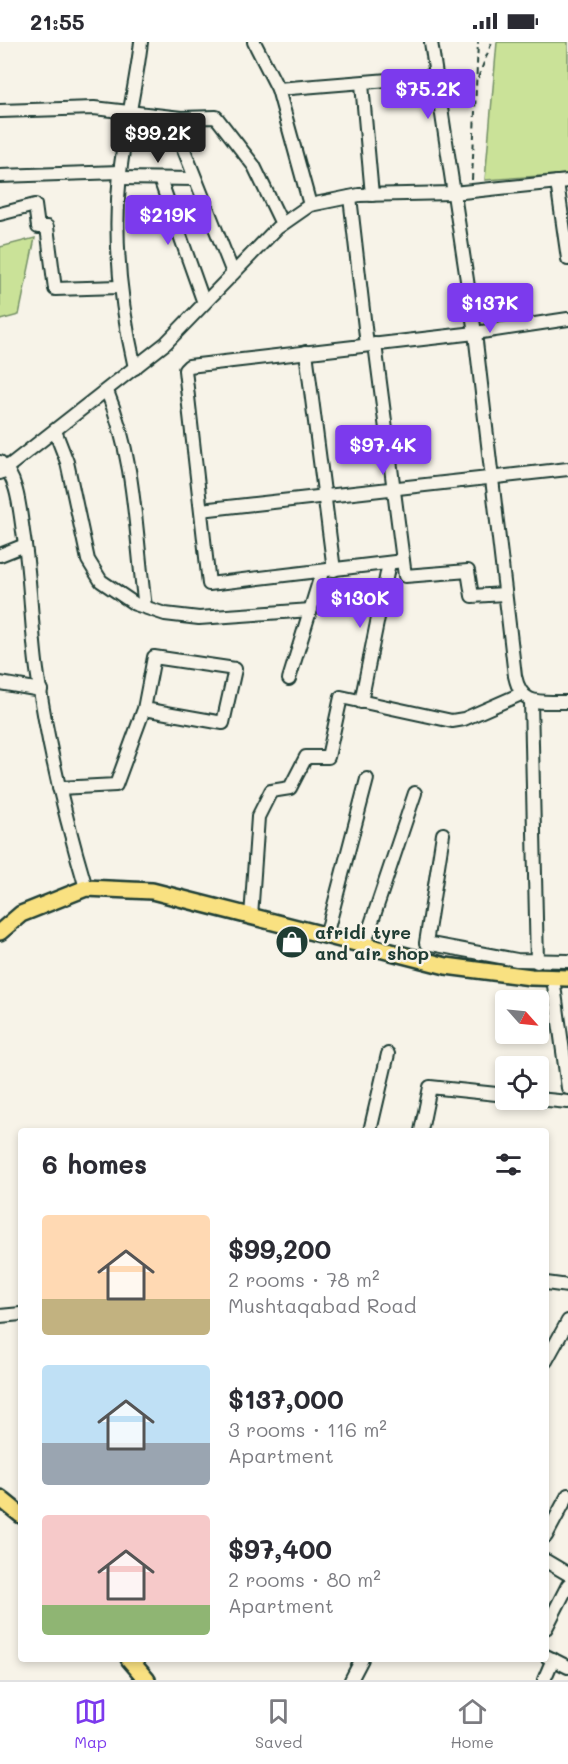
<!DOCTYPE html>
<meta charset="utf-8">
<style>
:root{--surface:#fff;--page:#f2f2f3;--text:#2b2b33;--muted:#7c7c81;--line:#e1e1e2;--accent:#7c3aed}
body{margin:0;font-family:Mali,sans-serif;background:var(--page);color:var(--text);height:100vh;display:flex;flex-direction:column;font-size:22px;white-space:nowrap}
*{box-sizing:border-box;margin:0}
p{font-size:20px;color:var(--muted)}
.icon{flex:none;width:33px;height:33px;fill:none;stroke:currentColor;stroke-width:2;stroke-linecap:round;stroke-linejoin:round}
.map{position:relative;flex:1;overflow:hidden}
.sheet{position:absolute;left:18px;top:1086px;width:531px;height:534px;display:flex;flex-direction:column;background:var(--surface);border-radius:6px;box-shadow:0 3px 9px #0003}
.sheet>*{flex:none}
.needle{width:39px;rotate:117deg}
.fabs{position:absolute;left:495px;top:948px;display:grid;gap:12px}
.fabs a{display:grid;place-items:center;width:54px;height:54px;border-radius:6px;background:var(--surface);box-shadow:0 3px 9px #0003;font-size:30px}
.price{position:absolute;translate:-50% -51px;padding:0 14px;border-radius:6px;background:var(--accent);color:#fff;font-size:20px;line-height:39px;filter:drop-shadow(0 2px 3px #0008)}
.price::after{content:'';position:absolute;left:50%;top:36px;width:18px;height:14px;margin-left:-9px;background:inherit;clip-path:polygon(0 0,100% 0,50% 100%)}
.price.on{background:#222;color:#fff}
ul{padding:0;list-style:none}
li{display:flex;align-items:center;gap:18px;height:150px;padding:0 24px}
li span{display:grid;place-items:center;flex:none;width:168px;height:120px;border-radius:6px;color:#555}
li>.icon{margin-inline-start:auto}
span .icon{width:72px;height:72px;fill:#fffc;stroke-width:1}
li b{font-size:26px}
h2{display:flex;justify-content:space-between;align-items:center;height:72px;padding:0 24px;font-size:26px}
.status{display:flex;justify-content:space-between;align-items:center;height:42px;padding:0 30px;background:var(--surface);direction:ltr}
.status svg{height:16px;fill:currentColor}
.tabs{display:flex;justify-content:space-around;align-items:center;height:84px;border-top:2px solid var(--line);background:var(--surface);font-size:16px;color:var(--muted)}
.tabs a{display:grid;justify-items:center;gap:3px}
.tabs .on{color:var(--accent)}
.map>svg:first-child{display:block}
.green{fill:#cae298;stroke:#749066;stroke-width:1.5}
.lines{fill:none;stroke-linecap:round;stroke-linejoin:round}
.minor-casing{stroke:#1f3d34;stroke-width:16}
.major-casing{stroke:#1f3d34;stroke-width:20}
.path{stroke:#1f3d34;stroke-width:2;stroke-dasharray:6 4.5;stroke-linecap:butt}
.minor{stroke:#f7f3e8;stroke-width:12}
.major{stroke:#f9e181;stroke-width:15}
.labels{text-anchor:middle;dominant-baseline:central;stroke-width:5;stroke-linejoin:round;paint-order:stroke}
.poi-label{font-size:18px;font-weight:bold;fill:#1f3d34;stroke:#f7f3e8;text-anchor:start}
</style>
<div class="status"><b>21:55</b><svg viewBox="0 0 49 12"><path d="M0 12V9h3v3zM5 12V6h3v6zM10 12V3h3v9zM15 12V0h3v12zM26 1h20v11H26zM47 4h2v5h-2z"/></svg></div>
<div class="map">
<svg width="568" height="1638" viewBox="0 0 568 1638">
<rect width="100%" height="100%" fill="#f7f3e8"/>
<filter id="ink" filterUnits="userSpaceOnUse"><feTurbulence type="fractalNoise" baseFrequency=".0167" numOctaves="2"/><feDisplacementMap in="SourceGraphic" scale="12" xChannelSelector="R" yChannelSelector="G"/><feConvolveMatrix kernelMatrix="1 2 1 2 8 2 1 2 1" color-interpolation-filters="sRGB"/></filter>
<g filter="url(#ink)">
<g class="green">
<polygon points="497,0 568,0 568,132 485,138"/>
<polygon points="35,196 19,273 0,278 0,205"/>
</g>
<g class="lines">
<g class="minor-casing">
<g id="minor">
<polyline points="254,0 278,47 310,163"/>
<path d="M431 0 475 291 515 634C522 666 541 659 568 660"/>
<polyline points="362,42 372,153"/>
<polyline points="278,47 437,34"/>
<polyline points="0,69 94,66 181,76 216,75 254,124 282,182"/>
<polyline points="171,75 233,231"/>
<polyline points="0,134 120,130"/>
<polyline points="120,136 195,137"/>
<polyline points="160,137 204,261"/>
<polyline points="557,140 568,217"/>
<polyline points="350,155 367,303"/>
<polyline points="0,172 35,163 38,185 47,185 55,247 119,245"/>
<polyline points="375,302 405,534 468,529 472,554 505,552"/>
<polyline points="306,310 334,528"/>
<path d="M135 326C120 261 113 198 120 131 125 87 136 44 141 0"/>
<path d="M107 349C136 420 135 490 145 565"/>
<polyline points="55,389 67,420 88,518 101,539 135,562 165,572 199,576 311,568"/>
<path d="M0 420C19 435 20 473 24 496 31 540 31 584 37 628 47 701 65 775 86 846"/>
<polyline points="0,431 166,301 277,186 310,163 359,153 453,151 568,139"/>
<polyline points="201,468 568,427"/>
<polyline points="0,513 25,503"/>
<polyline points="403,519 209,542 185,328 189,324 475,291 568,277"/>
<polyline points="289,637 322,530"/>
<polyline points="0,641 41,648"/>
<polyline points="531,659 537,920"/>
<polyline points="361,660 389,521"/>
<polyline points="59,746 116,743 144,667 223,681 235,627 154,615 144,667"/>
<polyline points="443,792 426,901 517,918 568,919"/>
<polyline points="251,875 258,775 271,749 290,746 306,715 328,715 341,655 452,679 464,677 521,652"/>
<polyline points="326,894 367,737"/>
<polyline points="364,903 415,751"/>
<polyline points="553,936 568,1046"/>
<polyline points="538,1057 568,1060"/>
<polyline points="370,1089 388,1012"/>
<polyline points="421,1089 430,1045 506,1053"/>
<polyline points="546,1241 568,1244"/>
<polyline points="0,1274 21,1272"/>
<polyline points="546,1319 568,1279"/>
<polyline points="546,1494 568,1453"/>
<polyline points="546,1519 568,1532"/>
<polyline points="546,1586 568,1543"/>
<polyline points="546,1614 568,1625"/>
<polyline points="351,1638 362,1617"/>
<polyline points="544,1638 553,1617"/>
</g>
</g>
<g class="major-casing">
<g id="major">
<polyline points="0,890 21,872 86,846 152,849 446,924 531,935 568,936"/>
<polyline points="0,1456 21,1473"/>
<polyline points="129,1617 147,1638"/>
</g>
</g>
<g class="path">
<polyline points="478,36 492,0"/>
<polyline points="472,138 478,0"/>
</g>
<use href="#minor" class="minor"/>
<use href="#major" class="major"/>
</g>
</g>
<defs>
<g id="shop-disc" transform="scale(1.725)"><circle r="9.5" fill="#1f3d34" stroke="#f7f3e8"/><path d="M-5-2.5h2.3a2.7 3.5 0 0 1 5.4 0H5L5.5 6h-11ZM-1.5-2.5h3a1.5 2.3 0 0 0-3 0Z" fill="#fff"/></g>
</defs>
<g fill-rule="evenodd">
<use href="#shop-disc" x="292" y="900"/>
</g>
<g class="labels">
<g class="poi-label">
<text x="315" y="890">afridi tyre<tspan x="315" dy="21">and air shop</tspan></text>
</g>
</g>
</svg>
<div class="fabs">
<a><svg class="needle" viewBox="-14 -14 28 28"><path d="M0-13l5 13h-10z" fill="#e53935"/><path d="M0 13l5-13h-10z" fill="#7c7c81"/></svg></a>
<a><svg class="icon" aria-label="locate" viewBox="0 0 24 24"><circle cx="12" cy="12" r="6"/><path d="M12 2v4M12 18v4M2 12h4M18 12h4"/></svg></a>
</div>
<b class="price" style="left:428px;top:78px">$75.2K</b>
<b class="price on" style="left:158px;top:122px">$99.2K</b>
<b class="price" style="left:168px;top:204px">$219K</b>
<b class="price" style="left:490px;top:292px">$137K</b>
<b class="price" style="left:383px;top:434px">$97.4K</b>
<b class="price" style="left:360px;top:587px">$130K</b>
<section class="sheet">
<h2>6 homes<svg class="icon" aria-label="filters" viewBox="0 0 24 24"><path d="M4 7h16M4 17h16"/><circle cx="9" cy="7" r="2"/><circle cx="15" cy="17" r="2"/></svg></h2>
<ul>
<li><span style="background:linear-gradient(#ffd9b3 70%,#c2b280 0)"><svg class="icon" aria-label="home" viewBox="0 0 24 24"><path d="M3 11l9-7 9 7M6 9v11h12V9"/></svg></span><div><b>$99,200</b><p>2 rooms · 78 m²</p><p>Mushtaqabad Road</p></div></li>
<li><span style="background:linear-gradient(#bfe0f5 65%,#9aa5b1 0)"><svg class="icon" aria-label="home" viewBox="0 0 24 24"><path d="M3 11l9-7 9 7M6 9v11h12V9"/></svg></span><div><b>$137,000</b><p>3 rooms · 116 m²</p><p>Apartment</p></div></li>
<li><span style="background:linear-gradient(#f6c9c9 75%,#8fb573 0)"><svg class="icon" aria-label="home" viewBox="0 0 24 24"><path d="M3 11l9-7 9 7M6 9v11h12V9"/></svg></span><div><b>$97,400</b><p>2 rooms · 80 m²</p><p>Apartment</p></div></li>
</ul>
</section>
</div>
<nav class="tabs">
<a class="on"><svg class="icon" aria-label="map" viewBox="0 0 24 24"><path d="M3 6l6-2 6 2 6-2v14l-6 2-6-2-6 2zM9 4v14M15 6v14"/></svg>Map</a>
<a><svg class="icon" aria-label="saved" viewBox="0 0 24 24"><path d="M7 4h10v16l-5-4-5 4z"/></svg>Saved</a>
<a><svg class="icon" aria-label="home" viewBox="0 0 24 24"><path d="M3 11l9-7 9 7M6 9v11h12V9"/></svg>Home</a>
</nav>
